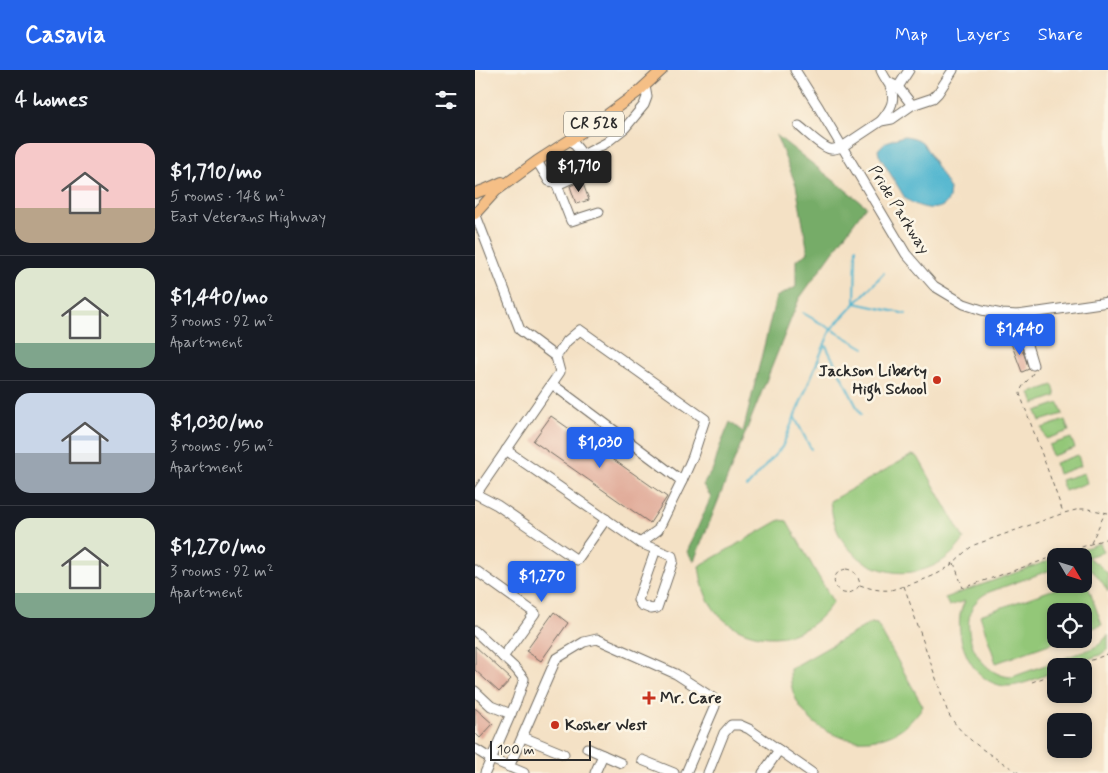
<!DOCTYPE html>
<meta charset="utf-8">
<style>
:root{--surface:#171b24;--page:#20242c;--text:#f1f3f6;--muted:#9ea1a6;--line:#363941;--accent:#2563eb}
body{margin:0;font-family:Mynerve,sans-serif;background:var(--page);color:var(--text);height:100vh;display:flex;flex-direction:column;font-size:19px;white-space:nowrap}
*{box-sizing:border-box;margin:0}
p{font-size:16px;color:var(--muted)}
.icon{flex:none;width:28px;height:28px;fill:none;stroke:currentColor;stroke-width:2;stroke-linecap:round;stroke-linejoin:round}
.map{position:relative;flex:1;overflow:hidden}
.side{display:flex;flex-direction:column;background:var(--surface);width:475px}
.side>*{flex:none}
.needle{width:32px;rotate:128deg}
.buttons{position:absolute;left:572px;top:478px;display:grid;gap:10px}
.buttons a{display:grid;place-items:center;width:45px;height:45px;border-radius:10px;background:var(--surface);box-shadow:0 2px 8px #0003;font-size:25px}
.scale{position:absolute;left:15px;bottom:12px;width:101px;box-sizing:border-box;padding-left:5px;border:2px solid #2b2b2b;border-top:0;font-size:14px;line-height:18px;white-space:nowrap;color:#2b2b2b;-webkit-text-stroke:4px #fcf5e5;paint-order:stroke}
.price{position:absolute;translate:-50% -42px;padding:0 11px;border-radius:5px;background:var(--accent);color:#fff;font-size:16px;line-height:32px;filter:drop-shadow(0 1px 2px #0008)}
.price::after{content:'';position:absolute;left:50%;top:30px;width:15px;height:11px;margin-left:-8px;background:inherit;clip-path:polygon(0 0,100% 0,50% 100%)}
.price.active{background:#222;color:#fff}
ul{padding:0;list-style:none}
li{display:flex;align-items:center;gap:15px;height:125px;padding:0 15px}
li+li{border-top:1px solid var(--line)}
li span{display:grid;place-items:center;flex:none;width:140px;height:100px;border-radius:15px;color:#555}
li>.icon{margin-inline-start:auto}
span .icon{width:60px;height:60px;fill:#fffc;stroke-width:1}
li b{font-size:21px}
h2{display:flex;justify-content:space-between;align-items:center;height:60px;padding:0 15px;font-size:21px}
header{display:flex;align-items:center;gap:30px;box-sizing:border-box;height:70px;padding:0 25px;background:var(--accent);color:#fff}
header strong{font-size:24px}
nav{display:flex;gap:28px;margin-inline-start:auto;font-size:18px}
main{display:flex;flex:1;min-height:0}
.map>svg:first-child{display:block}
.green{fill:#93c778;stroke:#5f7952}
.forest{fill:#76ac68;stroke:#506c4a}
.water{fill:#50b5cf;stroke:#3e707d}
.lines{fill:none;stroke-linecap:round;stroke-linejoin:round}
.stream{stroke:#50b5cf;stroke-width:2}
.building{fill:#e1ac9a}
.minor-casing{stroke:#716b61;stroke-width:11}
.major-casing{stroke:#716b61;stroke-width:12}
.path{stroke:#716b61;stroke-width:1;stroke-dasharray:4 4;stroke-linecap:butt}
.minor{stroke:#fff;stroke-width:9}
.major{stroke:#f5bf86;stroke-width:10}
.poi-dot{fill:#c8321e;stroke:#fcf5e5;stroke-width:2}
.labels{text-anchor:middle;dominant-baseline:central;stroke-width:5;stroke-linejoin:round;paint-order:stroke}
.shield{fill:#fcf5e5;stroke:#6a6863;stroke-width:1}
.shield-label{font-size:15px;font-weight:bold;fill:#2b2b2b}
.street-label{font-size:16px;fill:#2b2b2b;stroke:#fcf5e5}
.poi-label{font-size:16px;font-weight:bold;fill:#2b2b2b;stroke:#fcf5e5;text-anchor:start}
</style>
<header>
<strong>Casavia</strong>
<nav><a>Map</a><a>Layers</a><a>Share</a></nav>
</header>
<main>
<section class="side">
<h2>4 homes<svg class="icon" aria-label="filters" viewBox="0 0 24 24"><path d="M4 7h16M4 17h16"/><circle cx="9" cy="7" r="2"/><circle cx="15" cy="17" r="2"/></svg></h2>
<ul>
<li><span style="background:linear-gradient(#f6c9c9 65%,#b9a48a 0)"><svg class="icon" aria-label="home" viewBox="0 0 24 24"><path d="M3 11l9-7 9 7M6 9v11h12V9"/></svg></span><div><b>$1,710/mo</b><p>5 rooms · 148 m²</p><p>East Veterans Highway</p></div></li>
<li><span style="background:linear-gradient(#dfe7d0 75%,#7fa58c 0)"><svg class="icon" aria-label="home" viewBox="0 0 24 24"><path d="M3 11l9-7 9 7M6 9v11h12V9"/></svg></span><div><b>$1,440/mo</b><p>3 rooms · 92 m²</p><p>Apartment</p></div></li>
<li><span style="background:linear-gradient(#c9d6e8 60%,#9aa5b1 0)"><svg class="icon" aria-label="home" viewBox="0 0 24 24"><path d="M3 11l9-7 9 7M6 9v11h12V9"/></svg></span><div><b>$1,030/mo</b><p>3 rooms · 95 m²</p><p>Apartment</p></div></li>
<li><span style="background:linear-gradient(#dfe7d0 75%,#7fa58c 0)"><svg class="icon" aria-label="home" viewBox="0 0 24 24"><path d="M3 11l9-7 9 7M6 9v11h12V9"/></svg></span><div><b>$1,270/mo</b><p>3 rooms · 92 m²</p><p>Apartment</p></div></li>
</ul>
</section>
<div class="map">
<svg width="633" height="703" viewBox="0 0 633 703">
<rect width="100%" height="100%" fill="#fcf5e5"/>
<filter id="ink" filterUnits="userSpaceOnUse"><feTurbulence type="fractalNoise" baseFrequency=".02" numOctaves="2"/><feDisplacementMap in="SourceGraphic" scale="10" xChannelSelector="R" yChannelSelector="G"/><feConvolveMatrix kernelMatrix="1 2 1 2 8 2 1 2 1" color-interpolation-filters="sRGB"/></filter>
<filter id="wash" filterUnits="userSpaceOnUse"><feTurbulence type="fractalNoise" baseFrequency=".0096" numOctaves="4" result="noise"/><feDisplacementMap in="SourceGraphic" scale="20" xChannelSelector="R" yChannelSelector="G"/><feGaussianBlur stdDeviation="1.12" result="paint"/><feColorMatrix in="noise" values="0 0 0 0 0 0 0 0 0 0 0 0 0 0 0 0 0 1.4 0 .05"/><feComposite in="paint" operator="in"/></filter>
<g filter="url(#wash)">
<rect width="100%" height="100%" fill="#f4e1c5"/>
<g class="green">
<polygon points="578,315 581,326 559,334 555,323"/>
<polygon points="584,333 588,344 565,351 561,341"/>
<polygon points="590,350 594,361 571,369 567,358"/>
<polygon points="596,368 600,378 577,386 574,375"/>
<path d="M437 385 443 387 489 469C461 512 399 515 368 471 360 460 357 445 355 431Z"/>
<polygon points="603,385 606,396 583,404 580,393"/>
<polygon points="609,403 612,413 590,421 586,410"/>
<path d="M305 450 312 451 358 532C351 542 343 551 333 557 301 577 254 566 235 533 228 522 226 509 224 496Z"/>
<path d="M625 473 629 482 612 487 623 494 633 504V522C627 511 620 501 609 496V486H587Z"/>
<path d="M581 488V498L514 522C475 539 497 606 537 607L618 578 625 574 633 565V579L625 585 593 596H581V601C567 606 545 617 530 616 498 613 481 573 485 545 486 540 488 535 490 531L474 536 470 528Z"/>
<polygon points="610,508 627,555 609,561 609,541 581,541 581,569 588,569 521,593 505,545 594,514 609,514 609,509"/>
<path d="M396 553 402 554 448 636C440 648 430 658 417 664 379 681 332 662 318 622 316 615 315 607 315 599Z"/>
</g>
<polygon class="forest" points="301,65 391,136 324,229 219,491 212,482 236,427 228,415 239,397 245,376 255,352 268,362 301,227 321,217 321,190 333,183 321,115"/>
<path class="water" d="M429 66C437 67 442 68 448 73L475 119C475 121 474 126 474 128 468 146 440 137 430 128L404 85 403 80C409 71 419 69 429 66Z"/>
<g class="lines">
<g class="stream">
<polyline points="381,178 380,233 431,244"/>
<polyline points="328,243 389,278"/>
<polyline points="351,276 386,345"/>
<polyline points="320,348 336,379"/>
<polyline points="272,417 307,377 356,259 409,203"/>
</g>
</g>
<g id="blocks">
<g class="building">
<polygon points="107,111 114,130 101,134 95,116"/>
<polygon points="544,270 554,299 547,302 536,273"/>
<polygon points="76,346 192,427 175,453 58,371"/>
<polygon points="79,542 93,553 66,591 51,581"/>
<polygon points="0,576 36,609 24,622 0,600"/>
<polygon points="0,638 18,654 5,668 0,663"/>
</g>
</g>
</g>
<g filter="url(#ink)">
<use href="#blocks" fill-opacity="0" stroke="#716b61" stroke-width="1"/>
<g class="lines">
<g class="minor-casing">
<g id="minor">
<polyline points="320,0 344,38 431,184 459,216 489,234 507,240 527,244 543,245 633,232"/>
<path d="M406 0C408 5 411 9 414 14 422 29 416 39 406 51"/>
<polyline points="413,12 423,17 437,35"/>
<polyline points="423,17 434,0"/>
<path d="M324 56C332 62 345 76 355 79 359 80 363 78 367 77L406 51 417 49 437 35 458 28 463 23 478 0"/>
<polyline points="77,90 83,107 80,112"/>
<polyline points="62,91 74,111 80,112 82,115 96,151 124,142"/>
<polyline points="79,95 97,87 108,85 131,73 150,58 169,35 172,27 170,16"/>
<polyline points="82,115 116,100 115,91 108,85 96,70"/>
<polyline points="543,245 558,295"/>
<polyline points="81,287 92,271 105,260 230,349 218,386 207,411"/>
<polyline points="31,380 165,473 183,460 207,411 77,314"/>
<polyline points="0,423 1,424 85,302 81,287 45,260 0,143"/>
<polyline points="1,424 22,435 102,490 131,449"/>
<polyline points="165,473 197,486 198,491 182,538 176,539 166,535 163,530 181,479"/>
<polyline points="0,500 60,543 28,587"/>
<polyline points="0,561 41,599 49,609 42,630 10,703"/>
<polyline points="0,621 16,636 36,644"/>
<polyline points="48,667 89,684"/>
<polyline points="112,678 146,693"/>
<polyline points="0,679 16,689 49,703"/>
<polyline points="167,690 199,703"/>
<polyline points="34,697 81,589 109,572 122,569 201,604 238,628 240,636 211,703"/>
<polyline points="120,703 128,685"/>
<polyline points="233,703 249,663 256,655 265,655 274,659 337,703"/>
<polyline points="288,703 304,680"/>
</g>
</g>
<g class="major-casing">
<g id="major">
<polyline points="0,123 9,120 27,112"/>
<polyline points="0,144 21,121 62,91 118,55 163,22 187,0"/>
</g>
</g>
<g class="path">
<path d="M558 303C554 311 546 314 545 324L588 442"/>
<polyline points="616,473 630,443"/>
<polyline points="479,493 488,518 633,468"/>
<path d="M371 499C380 500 384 507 385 515 366 539 346 504 371 499Z"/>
<path d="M385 515C396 519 405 521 416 520 432 515 455 509 469 500 480 493 488 482 499 475L589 443 605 439H613L633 443"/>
<path d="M429 516 473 643C488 670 519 687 544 703"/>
<polyline points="601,596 633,584"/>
<polyline points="557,612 581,603"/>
</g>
<use href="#minor" class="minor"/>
<use href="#major" class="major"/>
</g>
</g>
<g class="poi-dot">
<circle cx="462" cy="310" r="5"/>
<path d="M171.5 620.5h5v5h5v5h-5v5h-5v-5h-5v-5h5z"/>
<circle cx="80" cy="655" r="5"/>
</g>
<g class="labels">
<rect class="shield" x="89" y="41.5" width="60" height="25" rx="4"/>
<g class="shield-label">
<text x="119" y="54">CR 528</text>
</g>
<g class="street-label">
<text transform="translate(424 140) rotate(58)">Pride Parkway</text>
</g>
<g class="poi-label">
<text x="452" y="301" text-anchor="end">Jackson Liberty<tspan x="452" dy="18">High School</tspan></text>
<text x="185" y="628">Mr. Care</text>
<text x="90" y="655">Kosher West</text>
</g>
</g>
</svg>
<div class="buttons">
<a><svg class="needle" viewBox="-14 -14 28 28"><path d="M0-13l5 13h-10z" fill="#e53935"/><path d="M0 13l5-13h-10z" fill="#9ea1a6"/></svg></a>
<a><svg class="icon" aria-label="locate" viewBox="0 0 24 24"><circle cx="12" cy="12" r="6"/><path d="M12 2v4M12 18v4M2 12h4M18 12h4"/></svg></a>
<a>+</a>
<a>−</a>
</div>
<div class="scale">100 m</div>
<b class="price active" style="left:104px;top:123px">$1,710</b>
<b class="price" style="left:545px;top:286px">$1,440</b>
<b class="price" style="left:125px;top:399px">$1,030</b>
<b class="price" style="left:67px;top:533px">$1,270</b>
</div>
</main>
